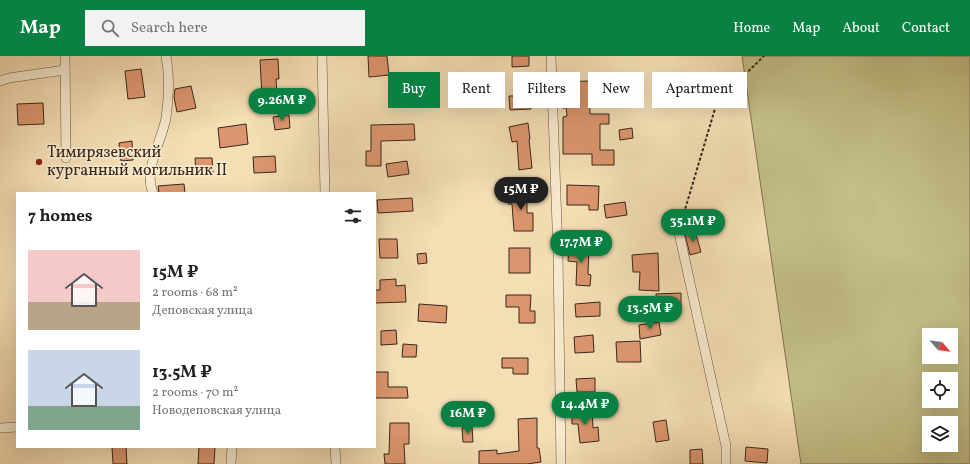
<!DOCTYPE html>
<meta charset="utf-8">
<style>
:root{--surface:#fff;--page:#f2f2f2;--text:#202124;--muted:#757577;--accent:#0b8043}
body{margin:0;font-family:Vollkorn,serif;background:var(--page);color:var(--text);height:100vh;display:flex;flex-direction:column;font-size:15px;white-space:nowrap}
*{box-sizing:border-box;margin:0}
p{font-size:13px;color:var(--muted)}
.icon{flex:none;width:22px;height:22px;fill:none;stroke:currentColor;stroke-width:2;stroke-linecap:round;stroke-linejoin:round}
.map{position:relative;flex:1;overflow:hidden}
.side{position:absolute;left:16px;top:136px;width:360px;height:256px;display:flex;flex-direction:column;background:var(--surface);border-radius:0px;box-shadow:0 4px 16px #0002}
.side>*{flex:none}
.banner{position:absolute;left:388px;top:16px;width:380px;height:36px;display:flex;gap:8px}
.needle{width:26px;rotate:118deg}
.fabs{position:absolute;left:922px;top:272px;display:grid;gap:8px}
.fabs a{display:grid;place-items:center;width:36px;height:36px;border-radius:0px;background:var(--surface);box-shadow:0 4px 16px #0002;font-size:20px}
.price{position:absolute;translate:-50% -34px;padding:0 9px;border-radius:14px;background:var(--accent);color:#fff;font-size:13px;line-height:26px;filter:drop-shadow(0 1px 2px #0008)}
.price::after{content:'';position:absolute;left:50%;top:24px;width:12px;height:9px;margin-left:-6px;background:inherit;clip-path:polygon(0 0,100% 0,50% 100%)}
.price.on{background:#222;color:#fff}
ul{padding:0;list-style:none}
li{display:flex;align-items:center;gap:12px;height:100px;padding:0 12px}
li span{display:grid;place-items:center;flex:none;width:112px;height:80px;border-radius:0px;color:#555}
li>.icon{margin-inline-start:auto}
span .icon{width:48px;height:48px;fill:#fffc;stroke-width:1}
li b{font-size:17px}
h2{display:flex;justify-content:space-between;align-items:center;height:48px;padding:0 12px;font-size:17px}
.chip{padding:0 14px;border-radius:0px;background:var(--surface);box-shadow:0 4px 16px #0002;font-size:14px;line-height:36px}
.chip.on{background:var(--accent);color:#fff}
header{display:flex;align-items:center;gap:24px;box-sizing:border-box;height:56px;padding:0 20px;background:var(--accent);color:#fff}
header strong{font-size:19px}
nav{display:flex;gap:22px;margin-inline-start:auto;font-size:14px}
.search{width:280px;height:36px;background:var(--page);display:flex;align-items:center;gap:10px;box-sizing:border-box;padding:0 14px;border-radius:0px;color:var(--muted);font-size:15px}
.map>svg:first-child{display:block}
.green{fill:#c3bf87;stroke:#7e7351;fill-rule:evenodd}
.building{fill:#dc966f;stroke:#39271b}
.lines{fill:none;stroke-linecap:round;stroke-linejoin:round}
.minor-casing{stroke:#685541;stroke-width:10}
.path{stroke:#39271b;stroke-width:2;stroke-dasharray:3 2;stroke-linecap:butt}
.minor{stroke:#f8eace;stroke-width:9}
.poi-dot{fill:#8f2418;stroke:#f8eace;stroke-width:1.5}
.labels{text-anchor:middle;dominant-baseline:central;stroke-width:3.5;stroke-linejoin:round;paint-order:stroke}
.poi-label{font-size:16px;fill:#39271b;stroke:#f8eace;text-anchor:start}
</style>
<header>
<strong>Map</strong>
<div class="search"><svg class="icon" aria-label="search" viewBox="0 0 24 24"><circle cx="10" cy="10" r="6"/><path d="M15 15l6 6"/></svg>Search here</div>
<nav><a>Home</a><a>Map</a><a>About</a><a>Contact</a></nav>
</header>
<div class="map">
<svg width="970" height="408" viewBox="0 0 970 408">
<rect width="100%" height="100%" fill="#f4deb4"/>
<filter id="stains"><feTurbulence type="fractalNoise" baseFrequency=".005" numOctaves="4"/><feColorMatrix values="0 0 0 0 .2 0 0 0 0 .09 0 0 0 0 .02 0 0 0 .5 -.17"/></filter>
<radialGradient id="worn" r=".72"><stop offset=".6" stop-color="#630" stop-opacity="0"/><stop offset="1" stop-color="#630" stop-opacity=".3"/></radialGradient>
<path class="green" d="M742 0H970V408H801ZM929 279H951V301H929ZM929 323H951V345H929ZM929 367H951V389H929Z"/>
<g class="building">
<polygon points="368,0 387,0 389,19 369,21"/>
<polygon points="512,0 529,0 529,10 512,11"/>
<polygon points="278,3 279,23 276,23 277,40 262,41 260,4"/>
<polygon points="141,13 145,41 128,43 125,15"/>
<polygon points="589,25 590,58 609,58 609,68 600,68 600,94 614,94 614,109 592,109 592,98 563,98 563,61 567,60 566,52 562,52 561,26"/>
<polygon points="191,30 196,52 177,56 174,41 175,33"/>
<polygon points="509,40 531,40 531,53 510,54"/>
<polygon points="43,47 44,68 18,69 17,48"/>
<polygon points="289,59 290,72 275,74 273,61"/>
<polygon points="528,67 530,83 529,83 532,112 519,114 517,85 512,86 509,71"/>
<polygon points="246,68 248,88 220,92 218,72"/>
<polygon points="414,68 415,84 381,85 381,110 366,110 366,95 371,95 371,69"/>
<polygon points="632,72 633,82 620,84 619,74"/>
<polygon points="132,85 133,104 121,105 119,87"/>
<polygon points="275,100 276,116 254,117 253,101"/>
<polygon points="195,102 212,102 213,118 196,119"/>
<polygon points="407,105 409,118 388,121 386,108"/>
<polygon points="184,128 185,137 159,137 158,130"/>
<polygon points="567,129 599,130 598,154 589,154 589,149 567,149"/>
<polygon points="508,135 527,135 527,157 533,157 533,175 514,175 512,148 508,148"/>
<polygon points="412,142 413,155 378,157 377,144"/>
<polygon points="625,146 627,159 606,162 604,149"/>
<polygon points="695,175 701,196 690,199 685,178"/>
<polygon points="379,183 397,183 398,202 380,202"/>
<polygon points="569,190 589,191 588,218 591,219 590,230 576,229 577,206 568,205"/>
<rect x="509" y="192" width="21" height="25"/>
<polygon points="426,197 427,207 418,208 417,198"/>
<polygon points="658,197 659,235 639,234 640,216 633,216 632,199"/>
<polygon points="396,223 396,230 405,229 406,246 375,247 375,234 380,234 380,224"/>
<polygon points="681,237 681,253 672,253 672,259 656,259 656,238"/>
<polygon points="506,239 531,239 530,255 535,255 535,267 519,267 519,251 506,251"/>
<polygon points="600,246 600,260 576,261 575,248"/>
<polygon points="419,248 447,250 446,267 418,265"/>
<polygon points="659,266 661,279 640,283 639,269"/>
<polygon points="396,274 397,288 381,289 381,275"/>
<polygon points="593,279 594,296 575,297 574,281"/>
<polygon points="640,285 641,306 617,306 616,286"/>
<polygon points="403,288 417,289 416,301 402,301"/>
<polygon points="502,302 528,302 528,318 513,318 513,312 502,312"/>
<polygon points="375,316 388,316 388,331 407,331 408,342 375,342"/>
<polygon points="595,322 595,336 577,336 576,323"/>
<polygon points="592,353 593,372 598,371 599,385 580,387 578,368 572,368 572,354"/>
<polygon points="537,362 537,392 539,392 541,406 527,408 479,408 479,395 497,394 497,398 519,395 518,363"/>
<polygon points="666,364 669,384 656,386 653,366"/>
<polygon points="390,367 409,367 409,388 404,388 405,408 385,408 384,398 389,398"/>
<polygon points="472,371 473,386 463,386 462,372"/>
<polygon points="112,391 126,391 127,408 113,408"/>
<polygon points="199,391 215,391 214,408 198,408"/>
<polygon points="746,391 768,393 767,407 745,405"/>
<polygon points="702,393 703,408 690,408 690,394"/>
</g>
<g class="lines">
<g class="minor-casing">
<g id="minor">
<polyline points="65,0 66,102"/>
<polyline points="322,0 325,137"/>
<polyline points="551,0 558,198 561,408"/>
<polyline points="0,25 9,22 65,14"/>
<path d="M153 137C143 115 162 84 166 62 169 41 170 21 166 0"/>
<polyline points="679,177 726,390 726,408"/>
<polyline points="0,372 17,371"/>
<polyline points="335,391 336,408"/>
<polyline points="231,408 232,391"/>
</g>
</g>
<polyline class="path" points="681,167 717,46 764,0"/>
<use href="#minor" class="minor"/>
</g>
<circle class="poi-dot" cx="39" cy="106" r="4"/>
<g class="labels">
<g class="poi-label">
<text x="47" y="97">Тимирязевский<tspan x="47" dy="18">курганный могильник II</tspan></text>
</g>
</g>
<rect width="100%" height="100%" filter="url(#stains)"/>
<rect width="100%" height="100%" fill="url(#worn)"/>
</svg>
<div class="fabs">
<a><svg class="needle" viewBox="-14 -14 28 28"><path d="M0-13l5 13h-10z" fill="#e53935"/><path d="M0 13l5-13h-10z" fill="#757577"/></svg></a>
<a><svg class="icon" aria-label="locate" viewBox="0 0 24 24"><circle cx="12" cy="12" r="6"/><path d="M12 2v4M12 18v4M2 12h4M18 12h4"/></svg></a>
<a><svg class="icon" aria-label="layers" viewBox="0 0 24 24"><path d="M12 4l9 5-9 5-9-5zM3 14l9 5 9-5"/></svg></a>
</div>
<b class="price" style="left:282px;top:66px">9.26M ₽</b>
<b class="price on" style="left:521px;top:155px">15M ₽</b>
<b class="price" style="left:693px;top:187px">35.1M ₽</b>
<b class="price" style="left:581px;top:208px">17.7M ₽</b>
<b class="price" style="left:650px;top:274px">13.5M ₽</b>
<b class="price" style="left:585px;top:370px">14.4M ₽</b>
<b class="price" style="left:468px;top:379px">16M ₽</b>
<div class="banner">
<a class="chip on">Buy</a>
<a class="chip">Rent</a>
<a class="chip">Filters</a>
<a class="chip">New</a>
<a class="chip">Apartment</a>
</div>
<section class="side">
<h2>7 homes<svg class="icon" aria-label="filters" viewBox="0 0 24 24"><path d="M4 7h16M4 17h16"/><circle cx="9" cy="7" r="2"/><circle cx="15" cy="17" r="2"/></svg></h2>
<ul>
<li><span style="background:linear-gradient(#f6c9c9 65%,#b9a48a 0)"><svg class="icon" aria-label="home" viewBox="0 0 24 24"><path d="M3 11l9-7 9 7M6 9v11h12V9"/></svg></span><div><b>15M ₽</b><p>2 rooms · 68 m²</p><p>Деповская улица</p></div></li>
<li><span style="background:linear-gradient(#c9d6e8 70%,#7fa58c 0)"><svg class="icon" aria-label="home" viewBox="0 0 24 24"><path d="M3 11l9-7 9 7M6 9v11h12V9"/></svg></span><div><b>13.5M ₽</b><p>2 rooms · 70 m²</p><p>Новодеповская улица</p></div></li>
</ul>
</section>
</div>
